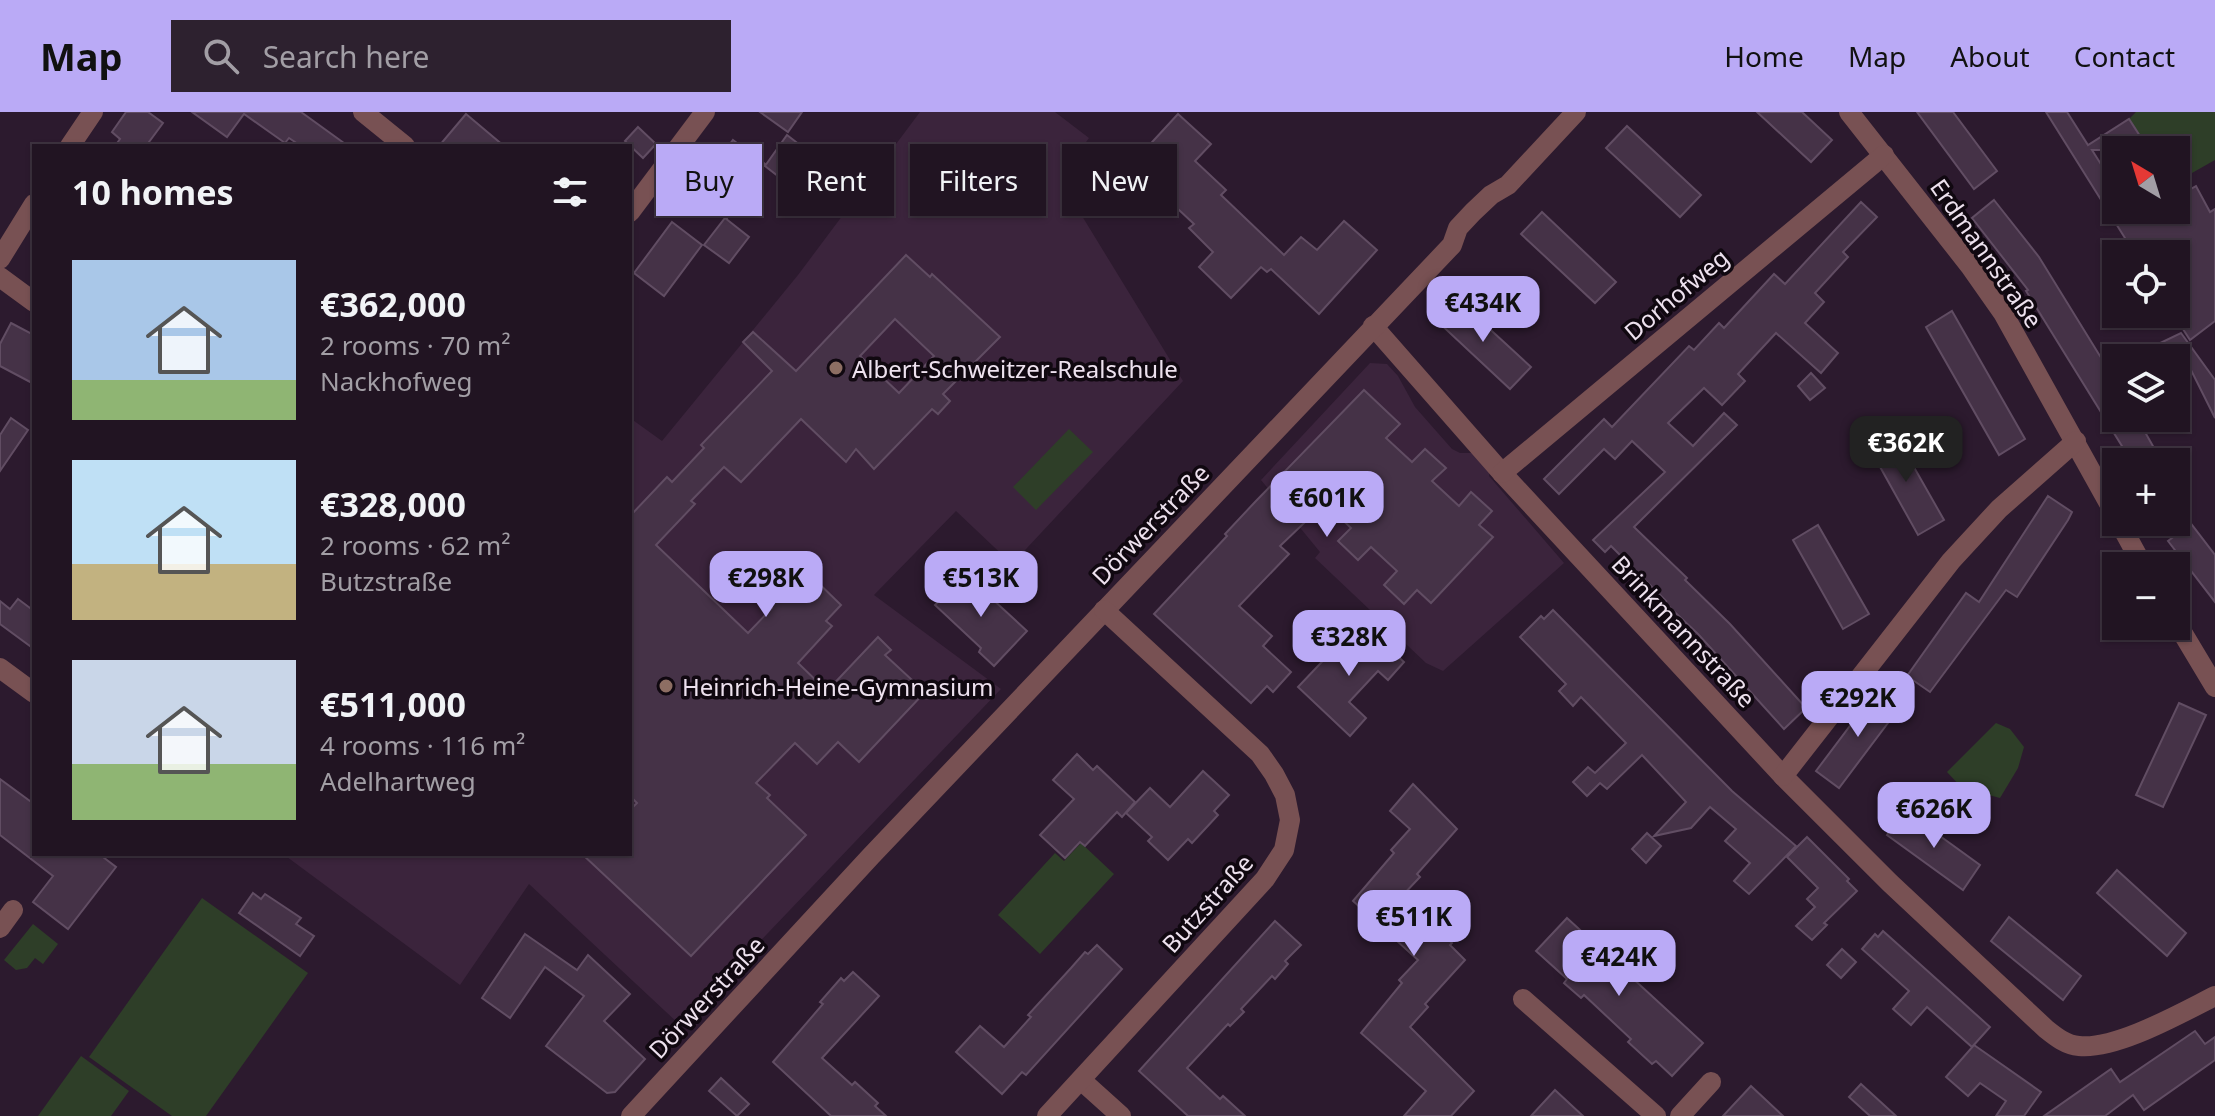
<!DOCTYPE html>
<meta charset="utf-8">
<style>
:root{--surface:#211422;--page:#2d212f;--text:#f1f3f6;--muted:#a29ea5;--line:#3e3340;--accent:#baaaf6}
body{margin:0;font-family:"Noto Sans",sans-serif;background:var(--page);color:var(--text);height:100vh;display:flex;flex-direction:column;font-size:30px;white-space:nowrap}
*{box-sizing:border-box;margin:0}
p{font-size:26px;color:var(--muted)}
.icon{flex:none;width:44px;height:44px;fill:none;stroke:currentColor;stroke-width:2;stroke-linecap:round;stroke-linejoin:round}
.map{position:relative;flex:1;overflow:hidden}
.details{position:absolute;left:32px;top:32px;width:600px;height:712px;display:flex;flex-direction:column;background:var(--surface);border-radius:0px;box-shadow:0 2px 6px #0004,0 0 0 2px var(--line)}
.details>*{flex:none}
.hud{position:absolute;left:656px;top:32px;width:760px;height:72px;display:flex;gap:16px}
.needle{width:52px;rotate:322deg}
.controls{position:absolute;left:2102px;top:24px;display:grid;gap:16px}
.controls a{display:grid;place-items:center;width:88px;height:88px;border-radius:0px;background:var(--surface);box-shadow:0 2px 6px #0004,0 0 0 2px var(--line);font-size:40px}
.price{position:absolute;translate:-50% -68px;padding:0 18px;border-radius:16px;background:var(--accent);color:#111;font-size:26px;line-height:52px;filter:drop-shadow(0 2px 4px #0008)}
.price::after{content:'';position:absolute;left:50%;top:48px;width:24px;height:18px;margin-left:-12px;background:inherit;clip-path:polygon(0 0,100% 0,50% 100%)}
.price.selected{background:#222;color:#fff}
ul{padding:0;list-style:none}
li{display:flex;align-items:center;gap:24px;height:200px;padding:0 40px}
li span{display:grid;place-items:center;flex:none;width:224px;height:160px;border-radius:0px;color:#555}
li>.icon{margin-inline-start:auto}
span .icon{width:96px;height:96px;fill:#fffc;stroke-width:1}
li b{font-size:34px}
h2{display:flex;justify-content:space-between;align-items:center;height:96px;padding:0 40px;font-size:34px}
.tag{padding:0 28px;border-radius:0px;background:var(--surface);box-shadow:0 2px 6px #0004,0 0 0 2px var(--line);font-size:28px;line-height:72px}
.tag.selected{background:var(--accent);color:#111}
header{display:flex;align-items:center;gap:48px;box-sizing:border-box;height:112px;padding:0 40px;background:var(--accent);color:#111}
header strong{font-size:38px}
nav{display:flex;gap:44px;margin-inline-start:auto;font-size:28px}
.search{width:560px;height:72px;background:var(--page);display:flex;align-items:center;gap:20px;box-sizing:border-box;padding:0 28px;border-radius:0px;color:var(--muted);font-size:30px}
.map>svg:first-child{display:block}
.built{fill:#3b243c}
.green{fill:#2e3e28}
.building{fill:#453247;stroke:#614d63;stroke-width:2;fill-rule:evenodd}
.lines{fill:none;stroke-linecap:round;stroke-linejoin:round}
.minor{stroke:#785153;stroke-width:20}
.education-dot{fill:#8d6e63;stroke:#100810;stroke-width:3}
.labels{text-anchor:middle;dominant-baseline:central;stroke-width:7;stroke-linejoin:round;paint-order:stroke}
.street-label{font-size:24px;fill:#ede1ee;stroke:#100810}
.poi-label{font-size:24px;fill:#ede1ee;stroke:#100810;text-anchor:start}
</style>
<header>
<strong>Map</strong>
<div class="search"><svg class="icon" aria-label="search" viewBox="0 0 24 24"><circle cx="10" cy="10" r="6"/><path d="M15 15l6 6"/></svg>Search here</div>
<nav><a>Home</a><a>Map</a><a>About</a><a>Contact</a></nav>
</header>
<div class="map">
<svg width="2215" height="1004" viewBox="0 0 2215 1004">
<rect width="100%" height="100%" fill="#2c1a2e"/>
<g class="built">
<polygon points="920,0 1055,0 1089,26 1070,52 1077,77 1071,86 1183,269 1012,452 956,399 874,483 1001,577 680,913 529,772 460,873 283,742 630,742 630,306 662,329 798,163"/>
<polygon points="1370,251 1387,252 1398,264 1415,295 1452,337 1460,341 1477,341 1490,359 1489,364 1564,451 1443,559 1426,551 1315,446 1320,440 1261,368"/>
</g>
<g class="green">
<polygon points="2136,0 2215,0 2215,48 2176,70 2176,38 2149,38 2129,7"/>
<polygon points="1069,317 1093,340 1036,398 1013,375"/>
<polygon points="1996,611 2010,617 2024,635 2018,656 2000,686 1962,676 1947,660"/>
<polygon points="1081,731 1114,762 1040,842 998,803 1055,741 1064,749"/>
<polygon points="202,786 308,861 206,1004 172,1004 89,945"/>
<polygon points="33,812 58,832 43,852 35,846 27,856 16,858 4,848"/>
<polygon points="81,944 129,979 111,1004 38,1004"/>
</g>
<g class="building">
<polygon points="126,0 148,0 163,11 146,34 115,34 120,27 112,20"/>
<polygon points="192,0 301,0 348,34 301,34 289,26 285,31 244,2 227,25"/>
<polygon points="760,0 802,0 788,20"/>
<polygon points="1757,0 1802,0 1832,28 1811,50"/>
<polygon points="1917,0 1953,0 1997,59 1974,77"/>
<polygon points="2046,0 2067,0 2088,33 2129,7 2149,38 2092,38 2116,76 2116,98 2176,98 2176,85 2196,74 2210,100 2215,97 2215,209 2190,228 2176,206 2176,142 2135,142"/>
<polygon points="466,2 504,34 439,34"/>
<polygon points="1178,2 1211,32 1195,49 1226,78 1221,83 1284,143 1301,125 1317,138 1344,109 1377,138 1319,202 1271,157 1267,160 1261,155 1231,186 1199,155 1213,140 1189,116 1194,112 1131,53"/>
<polygon points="1627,14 1701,83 1680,105 1606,36"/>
<polygon points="638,15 656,32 643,46 625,29"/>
<polygon points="787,23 827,54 805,85 765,54"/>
<polygon points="733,28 765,52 727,106 694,80"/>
<polygon points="1994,88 2039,145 2116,270 2116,306 2137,306 2162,350 2106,350 2125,339 2026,179 2028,178 1972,106"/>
<polygon points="1861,90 1877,105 1843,140 1848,145 1815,181 1824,190 1805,211 1838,241 1821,261 1776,221 1738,262 1745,269 1722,293 1704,276 1668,311 1693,334 1724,301 1737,313 1634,415 1687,466 1685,468 1730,512 1806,596 1784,617 1698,522 1664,490 1666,489 1611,434 1605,440 1593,428 1665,360 1632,329 1615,347 1604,337 1559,382 1544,367 1604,307 1612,315 1689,234 1694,238 1719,211 1724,216 1774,162 1785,172"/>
<polygon points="1542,100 1616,170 1595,191 1521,122"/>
<polygon points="725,106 749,125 729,151 704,133"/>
<polygon points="672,110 702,133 664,184 634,161"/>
<path d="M906 143 930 165 932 162 1000 225 943 282 950 289 938 302 932 297 874 357 856 337 846 350 801 307 741 370 724 355 691 389 695 392 656 433 748 521 772 496 766 490 782 472 787 477 805 458 841 493 826 509 832 514 798 551 827 579 878 525 891 538 885 543 925 580 859 650 838 630 817 652 795 631 756 671 770 683 767 686 806 723 691 844 582 742H630V698L637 691 630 684V404L667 365 672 370 704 336 701 333 772 259 743 230 753 220 796 259ZM895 207 934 244 899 281 860 244Z"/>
<polygon points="1456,186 1531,255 1510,277 1436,208"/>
<polygon points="1952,199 2025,327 1999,343 1926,215"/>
<polygon points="11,211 34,223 34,272 0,254 0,232"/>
<polygon points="2181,221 2215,268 2215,306 2185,246 2129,246"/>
<polygon points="1811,261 1825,276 1810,288 1798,274"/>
<polygon points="1364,278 1400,312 1386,326 1412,350 1425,337 1446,356 1432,369 1459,394 1471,380 1492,399 1479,413 1493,425 1431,491 1417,478 1404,492 1384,473 1397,459 1371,435 1358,448 1338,429 1351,416 1325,391 1280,434 1289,442 1239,494 1272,524 1263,534 1291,560 1273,580 1267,574 1251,591 1154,502 1227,424 1225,422 1255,390"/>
<polygon points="11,306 28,318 0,359 0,323"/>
<polygon points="1894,320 1944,408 1918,423 1869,335"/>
<polygon points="2048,384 2072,400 2068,408 2017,485 2006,478 1930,580 1907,564 1966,481 1979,490"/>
<polygon points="2176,392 2215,443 2215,490 2168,429 2176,423"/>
<polygon points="1818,413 1869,502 1843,517 1793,428"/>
<polygon points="965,462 1027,519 994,554 979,540 981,536 935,493"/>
<polygon points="18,487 34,499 34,537 0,512 0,489 10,497"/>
<polygon points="1553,498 1732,679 1796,734 1749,782 1734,769 1750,751 1725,729 1736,717 1710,695 1691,716 1654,724 1686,690 1642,643 1607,677 1600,671 1587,684 1573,670 1588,655 1595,661 1626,631 1581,585 1573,594 1559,579 1566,572 1520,525 1541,504 1544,507"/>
<polygon points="1366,515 1404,550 1388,568 1378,559 1349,590 1366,606 1350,624 1298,575 1337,534 1343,540"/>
<polygon points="1877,578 1900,595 1839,676 1816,659"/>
<polygon points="2179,591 2206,603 2163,695 2136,683"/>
<polygon points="1077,642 1093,658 1097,654 1135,690 1122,705 1117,700 1085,734 1080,730 1065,746 1040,723 1074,687 1053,668"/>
<polygon points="1203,659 1229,683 1214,699 1218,703 1192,731 1188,727 1168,748 1148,729 1152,725 1126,701 1150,676 1170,695"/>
<polygon points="0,667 34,692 34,742 99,742 116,755 68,817 33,790 53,764 0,723"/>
<polygon points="1413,672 1457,717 1417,762 1420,765 1401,785 1452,831 1450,833 1465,848 1425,892 1428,895 1410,915 1474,979 1451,1004 1404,1004 1426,979 1361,921 1402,871 1399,868 1418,848 1353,789 1394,741 1391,738 1410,717 1390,699"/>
<polygon points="1904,698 1980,753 1963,778 1887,723"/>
<polygon points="1647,721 1661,734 1646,751 1632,737"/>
<polygon points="1807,725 1849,767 1847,769 1857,779 1824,811 1827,813 1812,828 1796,814 1815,795 1807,787 1818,776 1787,745"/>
<polygon points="2117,758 2186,821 2167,844 2097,781"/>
<polygon points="253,781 261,787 265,782 301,806 296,812 314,824 300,844 239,801"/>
<polygon points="2009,805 2081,864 2063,888 1991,829"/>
<polygon points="1567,806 1703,931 1672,964 1656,949 1652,952 1628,930 1631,927 1584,883 1581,886 1564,871 1567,867 1536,839"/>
<polygon points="1275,809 1301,833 1285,849 1288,852 1275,867 1272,864 1241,897 1244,900 1230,914 1228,912 1187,956 1220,987 1223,984 1245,1004 1188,1004 1139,959"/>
<polygon points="1883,819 1990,915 1972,935 1927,895 1911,913 1893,897 1909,879 1862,837 1875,822 1878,825"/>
<polygon points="525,822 577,858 588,843 630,882 604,909 645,947 615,980 607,981 546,934 584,884 545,855 510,906 482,886"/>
<polygon points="1097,833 1122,857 1026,963 1022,960 1002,982 956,940 980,914 1004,935 1031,905 1028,903 1071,856 1085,840 1088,842"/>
<polygon points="1842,837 1856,850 1841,866 1827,853"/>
<polygon points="853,860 879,884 822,946 852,973 855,970 878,991 875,994 886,1004 831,1004 773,950 823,892 820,890 841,866 844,869"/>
<polygon points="2195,919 2205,932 2215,925 2215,948 2144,998 2133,983 2105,1004 2044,1004 2111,957 2120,970"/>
<polygon points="1974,933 2041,980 2024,1004 1996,1004 2006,989 1980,971 1968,984 1946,965"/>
<polygon points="721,966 749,992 737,1004 709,979"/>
<polygon points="1861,972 1896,1004 1870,1004 1849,985"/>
<polygon points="1751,974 1783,1004 1723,1004"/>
<polygon points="1555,978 1583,1004 1531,1004"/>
</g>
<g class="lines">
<g class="minor">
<polyline points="363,0 405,34"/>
<polyline points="1849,0 1970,154 2003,201 2116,404"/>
<polyline points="70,34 93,0"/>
<polyline points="630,100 705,0"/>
<polyline points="0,147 34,92"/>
<polyline points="0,165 34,190"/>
<path d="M1373 214 1502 361 1783 664 1890 771 2046 917C2056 925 2066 933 2079 934 2116 938 2181 901 2215 884"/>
<polyline points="1502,361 1884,43"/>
<polyline points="2119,410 2143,454"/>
<polyline points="2176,510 2215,575"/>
<polyline points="0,556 34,581"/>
<polyline points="1783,664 1951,449 1999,397 2076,329"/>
<polyline points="0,816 13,798"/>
<polyline points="1523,887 1656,1004"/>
<polyline points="1081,968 1121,1004"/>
<polyline points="631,1004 871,744 1452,133 1458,116 1473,100 1491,83 1508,73 1576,0"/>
<polyline points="1047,1004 1265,767 1284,738 1290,708 1285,683 1274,662 1260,642 1104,498"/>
<polyline points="1680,1004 1711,970"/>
</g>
</g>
<g class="education-dot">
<circle cx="836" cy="256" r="8"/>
<circle cx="666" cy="574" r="8"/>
</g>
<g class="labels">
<g class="street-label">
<text transform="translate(1987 141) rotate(55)">Erdmannstraße</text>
<text transform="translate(1676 182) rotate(-40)">Dorhofweg</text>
<text transform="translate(1150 412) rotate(-46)">Dörwerstraße</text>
<text transform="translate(1684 519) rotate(47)">Brinkmannstraße</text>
<text transform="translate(1207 791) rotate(-48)">Butzstraße</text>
<text transform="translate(706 885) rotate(-47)">Dörwerstraße</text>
</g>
<g class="poi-label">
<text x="852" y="256">Albert-Schweitzer-Realschule</text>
<text x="682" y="574">Heinrich-Heine-Gymnasium</text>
</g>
</g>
</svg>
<div class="controls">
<a><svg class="needle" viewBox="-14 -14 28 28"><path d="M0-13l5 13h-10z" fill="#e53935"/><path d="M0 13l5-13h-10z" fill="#a29ea5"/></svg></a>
<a><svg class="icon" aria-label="locate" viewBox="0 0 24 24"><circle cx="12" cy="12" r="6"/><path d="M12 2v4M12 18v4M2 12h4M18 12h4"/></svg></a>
<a><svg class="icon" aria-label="layers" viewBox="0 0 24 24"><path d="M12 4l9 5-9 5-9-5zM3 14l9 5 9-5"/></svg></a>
<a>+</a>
<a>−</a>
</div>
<b class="price" style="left:1483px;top:232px">€434K</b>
<b class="price selected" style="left:1906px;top:372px">€362K</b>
<b class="price" style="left:1327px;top:427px">€601K</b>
<b class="price" style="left:766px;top:507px">€298K</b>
<b class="price" style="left:981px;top:507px">€513K</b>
<b class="price" style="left:1349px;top:566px">€328K</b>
<b class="price" style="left:1858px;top:627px">€292K</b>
<b class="price" style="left:1934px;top:738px">€626K</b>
<b class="price" style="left:1414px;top:846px">€511K</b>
<b class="price" style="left:1619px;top:886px">€424K</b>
<div class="hud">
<a class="tag selected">Buy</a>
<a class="tag">Rent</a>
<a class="tag">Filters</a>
<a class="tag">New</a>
</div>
<section class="details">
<h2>10 homes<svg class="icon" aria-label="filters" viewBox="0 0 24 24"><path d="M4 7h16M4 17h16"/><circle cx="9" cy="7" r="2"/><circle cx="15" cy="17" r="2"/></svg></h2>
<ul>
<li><span style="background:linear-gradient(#a9c7e8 75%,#8fb573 0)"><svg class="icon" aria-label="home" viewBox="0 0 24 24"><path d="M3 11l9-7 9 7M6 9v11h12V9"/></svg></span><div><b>€362,000</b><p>2 rooms · 70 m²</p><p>Nackhofweg</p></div></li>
<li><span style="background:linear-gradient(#bfe0f5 65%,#c2b280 0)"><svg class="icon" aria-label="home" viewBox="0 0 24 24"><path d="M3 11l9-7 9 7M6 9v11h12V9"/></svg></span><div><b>€328,000</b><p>2 rooms · 62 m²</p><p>Butzstraße</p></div></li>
<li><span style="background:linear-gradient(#c9d6e8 65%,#8fb573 0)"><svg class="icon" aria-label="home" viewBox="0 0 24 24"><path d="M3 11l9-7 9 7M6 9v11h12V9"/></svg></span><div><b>€511,000</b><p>4 rooms · 116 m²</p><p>Adelhartweg</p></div></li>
</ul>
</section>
</div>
